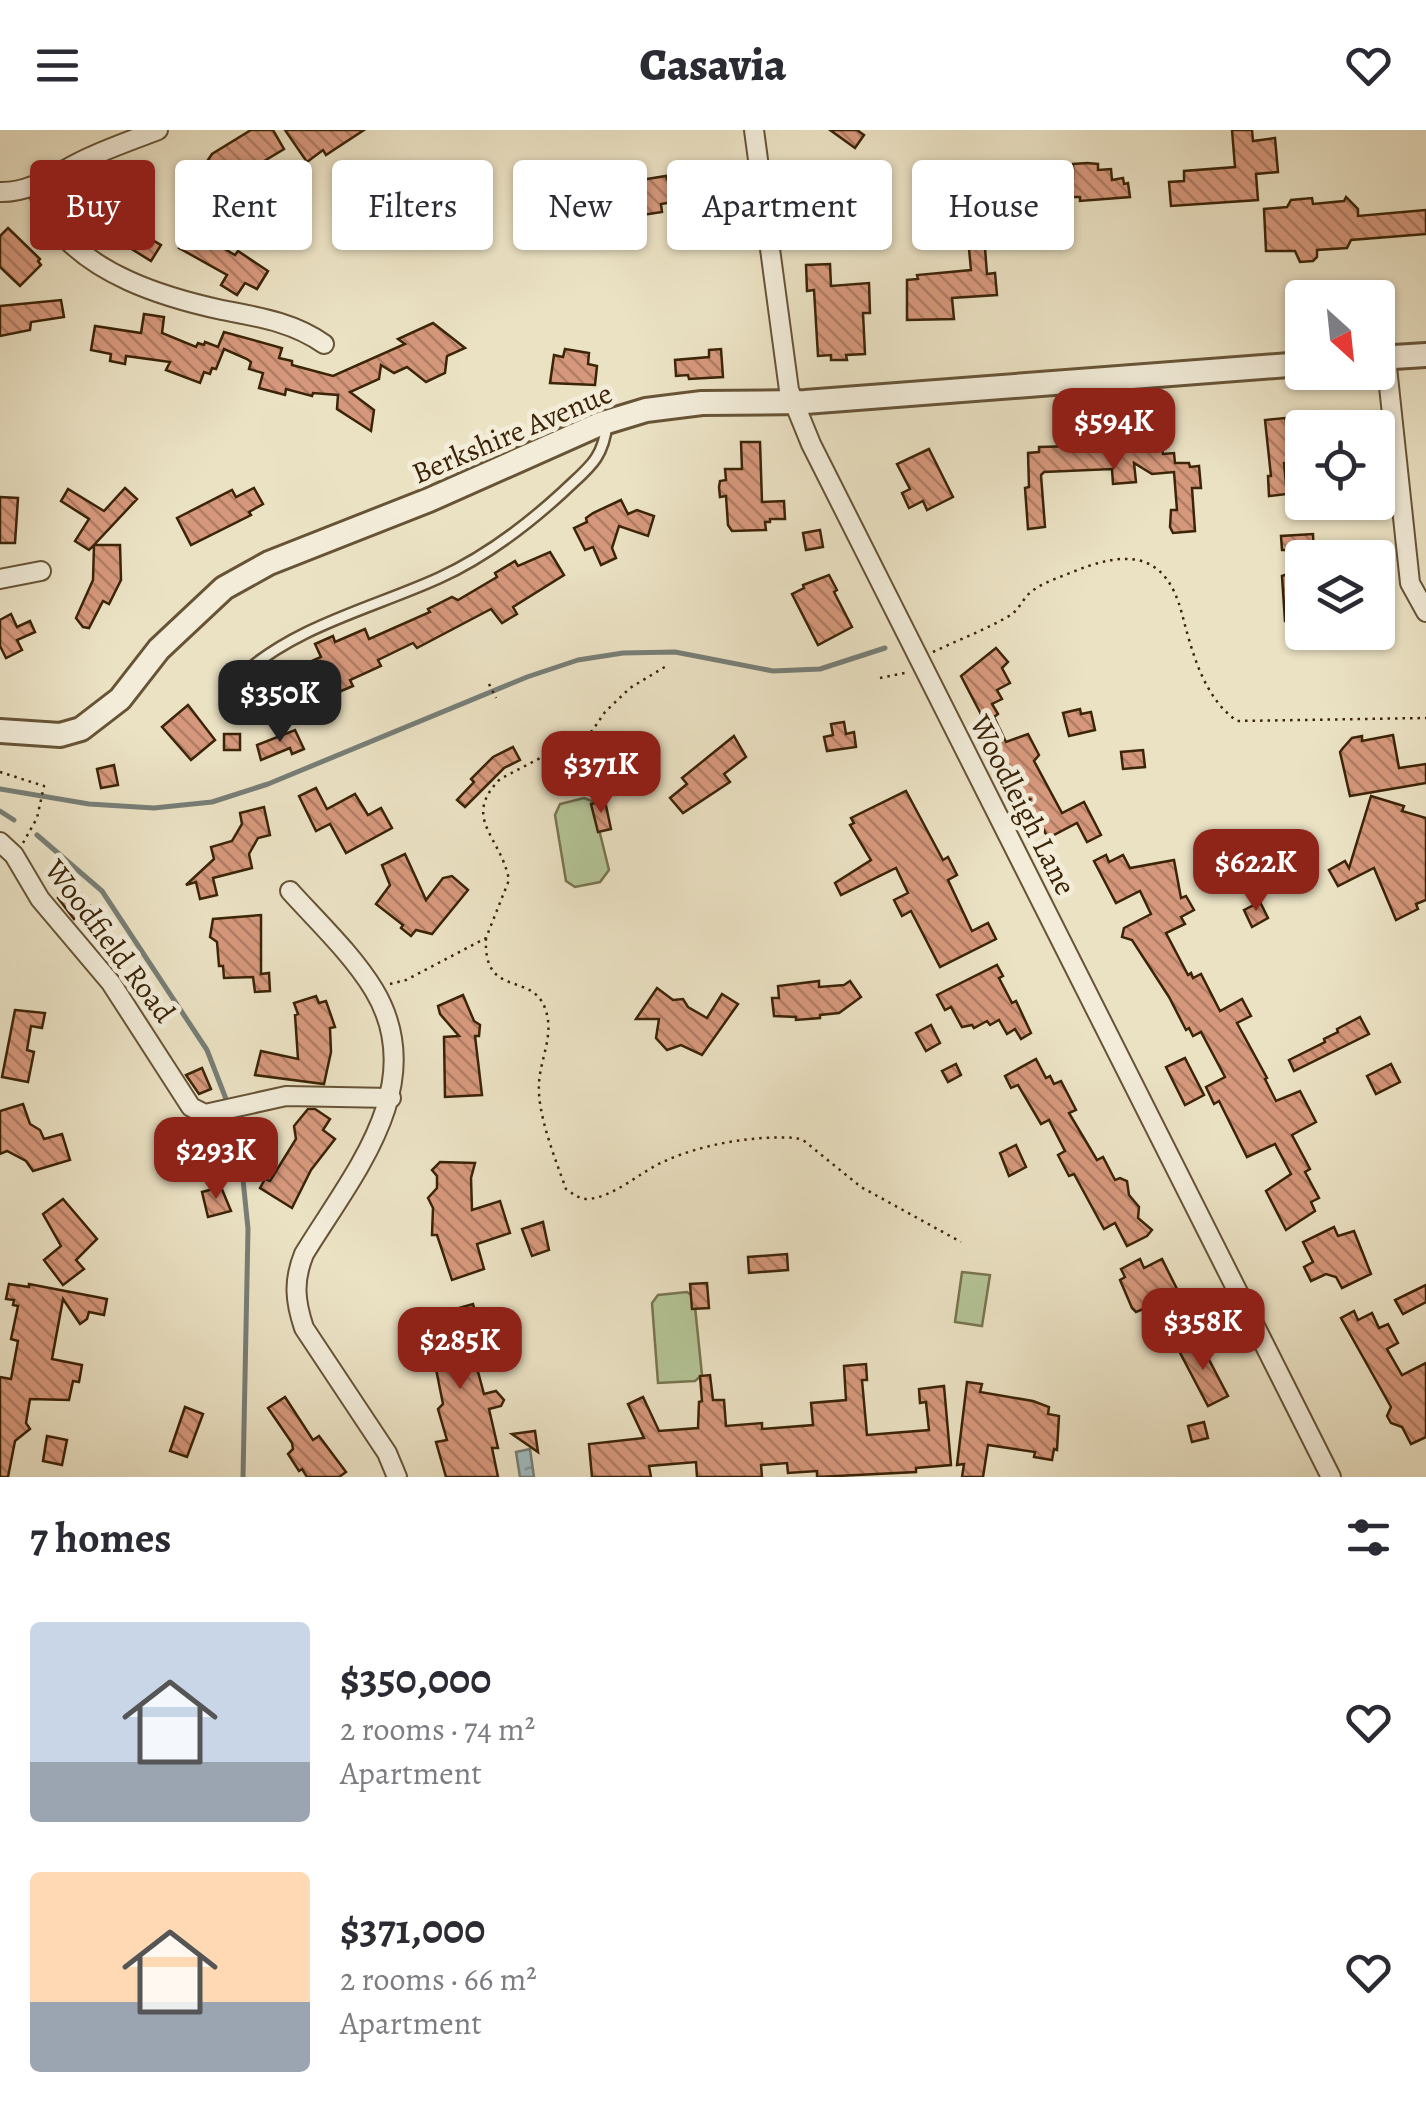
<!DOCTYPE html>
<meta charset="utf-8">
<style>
:root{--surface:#fff;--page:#f2f2f3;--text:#2b2b33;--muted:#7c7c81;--accent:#8f2418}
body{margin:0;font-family:Alegreya,serif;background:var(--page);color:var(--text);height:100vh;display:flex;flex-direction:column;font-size:38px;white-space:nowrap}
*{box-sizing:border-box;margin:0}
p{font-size:32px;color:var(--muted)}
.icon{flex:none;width:55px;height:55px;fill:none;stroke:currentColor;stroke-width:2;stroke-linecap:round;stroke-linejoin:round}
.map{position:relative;height:1347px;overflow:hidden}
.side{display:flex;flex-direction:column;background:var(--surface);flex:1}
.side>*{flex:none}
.top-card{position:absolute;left:30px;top:30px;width:1368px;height:90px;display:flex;gap:20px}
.needle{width:65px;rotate:153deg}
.fabs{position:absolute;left:1285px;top:150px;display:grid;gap:20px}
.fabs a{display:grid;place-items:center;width:110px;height:110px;border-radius:10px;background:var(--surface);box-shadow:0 2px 8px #0004;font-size:50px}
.price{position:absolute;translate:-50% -85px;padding:0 22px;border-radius:20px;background:var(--accent);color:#fff;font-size:32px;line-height:65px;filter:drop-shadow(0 2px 5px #0008)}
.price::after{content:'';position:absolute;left:50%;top:60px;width:30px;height:22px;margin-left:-15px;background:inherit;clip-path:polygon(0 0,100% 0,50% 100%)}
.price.selected{background:#222;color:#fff}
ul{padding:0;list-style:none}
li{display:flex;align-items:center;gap:30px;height:250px;padding:0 30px}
li span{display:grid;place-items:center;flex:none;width:280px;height:200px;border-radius:10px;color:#555}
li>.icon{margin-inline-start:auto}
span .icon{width:120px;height:120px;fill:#fffc;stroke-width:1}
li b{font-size:42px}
h2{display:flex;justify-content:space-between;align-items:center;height:120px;padding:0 30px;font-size:42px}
.pill{padding:0 35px;border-radius:10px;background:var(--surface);box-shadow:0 2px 8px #0004;font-size:35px;line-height:90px}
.pill.selected{background:var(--accent);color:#fff}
header{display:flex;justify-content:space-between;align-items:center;height:130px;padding:0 30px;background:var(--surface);font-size:45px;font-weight:800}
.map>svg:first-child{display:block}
.pitch{fill:#b4c496;stroke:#78744e;stroke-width:2.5}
.water{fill:url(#water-ripples);stroke:#777e76;stroke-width:2.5}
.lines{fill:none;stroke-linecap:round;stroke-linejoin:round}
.stream{stroke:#777e76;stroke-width:5}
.building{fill:url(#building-back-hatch);stroke:#3b2407;stroke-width:2.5}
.service-casing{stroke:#675436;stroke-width:14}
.minor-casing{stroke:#675436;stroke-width:22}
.tertiary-casing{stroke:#675436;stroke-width:28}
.path{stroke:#3b2407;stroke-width:2.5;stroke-dasharray:2.5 5;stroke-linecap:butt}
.service{stroke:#f2ecd9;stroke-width:9}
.minor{stroke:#f2ecd9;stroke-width:18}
.tertiary{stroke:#f2ecd9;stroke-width:22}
.labels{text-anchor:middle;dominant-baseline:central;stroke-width:10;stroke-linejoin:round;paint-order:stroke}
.street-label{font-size:30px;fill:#3b2407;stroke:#f2ecd9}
</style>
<header><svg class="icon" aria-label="menu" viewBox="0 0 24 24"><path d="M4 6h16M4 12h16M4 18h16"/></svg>Casavia<svg class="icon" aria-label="heart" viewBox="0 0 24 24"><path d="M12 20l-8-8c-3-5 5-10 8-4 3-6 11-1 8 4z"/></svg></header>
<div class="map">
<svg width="1426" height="1347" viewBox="0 0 1426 1347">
<defs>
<pattern id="water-ripples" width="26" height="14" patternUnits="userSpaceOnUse" patternTransform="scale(2.5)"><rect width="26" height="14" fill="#9fbac0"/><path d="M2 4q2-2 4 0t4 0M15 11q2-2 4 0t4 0" fill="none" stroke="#83979a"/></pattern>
<pattern id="building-back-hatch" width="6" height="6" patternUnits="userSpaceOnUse" patternTransform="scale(2.5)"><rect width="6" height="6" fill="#d6987c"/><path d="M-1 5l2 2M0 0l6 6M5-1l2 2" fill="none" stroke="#af7c64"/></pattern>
</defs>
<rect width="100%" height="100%" fill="#ebe2c4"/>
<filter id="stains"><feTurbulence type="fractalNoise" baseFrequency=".002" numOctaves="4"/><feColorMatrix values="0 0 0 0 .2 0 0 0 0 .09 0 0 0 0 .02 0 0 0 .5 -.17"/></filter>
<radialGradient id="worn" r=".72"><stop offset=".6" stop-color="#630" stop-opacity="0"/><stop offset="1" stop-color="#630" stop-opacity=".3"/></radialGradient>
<g class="pitch">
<polygon points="584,668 592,671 609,740 600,752 575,757 566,751 555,685 560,674"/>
<polygon points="962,1142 990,1145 982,1196 955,1192"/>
<polygon points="687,1162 694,1167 702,1245 695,1251 658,1253 652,1173 658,1165"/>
</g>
<polygon class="water" points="530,1319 534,1347 520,1347 516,1322"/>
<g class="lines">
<g class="stream">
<polyline points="0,659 89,674 154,678 212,672 268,654 527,547 578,530 623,523 675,522 773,541 820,539 885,518"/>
<polyline points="0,681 14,690"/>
<polyline points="37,705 102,761 207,920 238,1000 248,1099 243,1347"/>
</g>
</g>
<g class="building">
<polygon points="251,0 273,0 284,19 256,36 261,43 242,55 232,38 216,61 196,48 212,24"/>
<polygon points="285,0 364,0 326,25 323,20 307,32"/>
<polygon points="830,0 857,0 864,5 855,18"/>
<polygon points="1232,0 1252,0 1253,11 1275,8 1278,42 1256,44 1258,70 1171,76 1169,52 1184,51 1184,41 1235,37"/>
<polygon points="1087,33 1098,34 1098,40 1111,39 1112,50 1123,48 1124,54 1128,53 1130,67 1080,71 1080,67 1058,67 1057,53 1073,49 1073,34"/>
<polygon points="666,46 667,49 676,47 680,65 672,67 673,72 661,74 662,82 616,89 610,60 634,55 634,51"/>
<polygon points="123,54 141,86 135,90 142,104 161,115 151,131 125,115 121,117 92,70"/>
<polygon points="1346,67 1358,79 1358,86 1426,80 1426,104 1351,110 1347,118 1317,120 1317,127 1313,131 1300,132 1295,121 1266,121 1264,79 1287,77 1291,70 1312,68 1313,74 1344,71"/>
<polygon points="192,94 211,105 208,109 235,125 238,121 268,141 257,159 245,153 237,165 221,155 227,145 179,118"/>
<polygon points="8,98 40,129 38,131 41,135 20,156 0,137 0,106"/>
<polygon points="985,118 987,144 995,143 997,165 952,168 954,189 907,190 907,150 918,149 917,145 971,140 969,119"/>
<polygon points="830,134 831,156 869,153 870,183 863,183 865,224 846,225 847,230 831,230 831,225 818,226 814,160 807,161 806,135"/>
<polygon points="61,170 64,187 31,192 30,200 0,206 0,176"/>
<polygon points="144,184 164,187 162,203 196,217 198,213 204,215 205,212 218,217 224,202 282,218 279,228 292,231 292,235 333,246 405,214 398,209 433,193 465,218 447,226 445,243 426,252 407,237 394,243 381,235 379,249 350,262 374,280 371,301 337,279 338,265 313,263 312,266 286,259 285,265 259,258 263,243 249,239 251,232 247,229 224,219 216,239 212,238 210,244 204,242 200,253 166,240 170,232 126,226 125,234 110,231 111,224 91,220 95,196 141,203"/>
<polygon points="565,219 589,223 588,234 597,236 595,255 550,253 554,225 563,227"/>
<polygon points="721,219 723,247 689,249 688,245 676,246 675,230 709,227 709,220"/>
<polygon points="1334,283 1335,298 1321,298 1320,284"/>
<polygon points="1285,288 1286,292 1302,291 1302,331 1284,333 1287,364 1269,366 1268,346 1271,346 1265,290"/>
<polygon points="1160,307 1163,324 1174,323 1175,333 1189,333 1190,337 1199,336 1201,358 1192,358 1195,401 1173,403 1170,397 1171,380 1177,380 1174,342 1152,344 1134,333 1136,352 1113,354 1112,339 1044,342 1041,345 1045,397 1028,399 1025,358 1029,357 1028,323 1039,322 1039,317 1110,315 1109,309"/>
<polygon points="741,312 760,312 762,372 784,371 785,389 770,389 770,392 765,392 766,400 732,401 728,395 726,366 720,367 719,357 720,351 726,350 725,339 742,339"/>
<polygon points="929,319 953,367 927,380 923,371 909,378 902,363 910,359 897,334"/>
<polygon points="125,358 137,369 94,415 120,415 121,450 109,474 103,471 89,498 83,497 76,488 93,450 94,415 89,420 75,411 89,389 61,371 68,359 104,381"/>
<polygon points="254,358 263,374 249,382 251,385 191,415 177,388 232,360 236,367"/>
<polygon points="0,367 18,368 15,413 0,413"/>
<polygon points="621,370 628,384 637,380 654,386 648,406 619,396 612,418 616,428 601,435 593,417 585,420 574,398 587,392 586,388 593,383"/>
<polygon points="820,400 823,417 806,420 803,403"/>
<polygon points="1313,404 1314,428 1302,428 1302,490 1285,491 1282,446 1288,444 1286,420 1282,420 1281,406"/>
<polygon points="550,422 564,445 513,477 517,484 502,493 491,479 417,518 413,513 378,530 381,536 350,550 353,556 312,573 314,579 288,590 277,566 299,556 292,540 321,527 315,514 333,506 335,512 365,499 369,509 430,482 428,479 452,467 458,470 497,447 495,443 515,431 518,436"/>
<polygon points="829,445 837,460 834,462 852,497 818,515 792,464 804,458 803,455"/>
<polygon points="11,484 17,497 30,491 35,502 17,510 22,520 6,528 0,516 0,490"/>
<polygon points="996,518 1008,532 1002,538 1010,553 997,560 1002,569 992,574 998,584 994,587 1006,612 1028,604 1039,625 1034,631 1062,683 1084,672 1101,705 1087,712 1077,693 1048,708 1034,681 1029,684 1021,668 1015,671 1007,655 1010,653 987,607 984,609 977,594 984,590 961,546"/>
<polygon points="188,575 215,610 191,630 162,597"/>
<polygon points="1080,579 1081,584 1091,582 1095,600 1069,606 1063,583"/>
<polygon points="844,592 846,604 854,602 856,617 827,621 824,607 833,605 831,594"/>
<polygon points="295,600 304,619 292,624 290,618 261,630 257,615"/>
<rect x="224" y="604" width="16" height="16"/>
<polygon points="1393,605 1399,638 1426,634 1426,653 1350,666 1340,622 1343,618 1352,608 1362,606 1362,611"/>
<polygon points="734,606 746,627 724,644 730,652 683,683 670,668 687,654 682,648"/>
<polygon points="513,617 520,630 504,638 465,677 457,670 474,652 471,649 493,627"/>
<polygon points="1143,620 1145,637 1123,639 1121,622"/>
<polygon points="114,635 118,655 101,658 97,639"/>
<polygon points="316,658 327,679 355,664 368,685 381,678 392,698 346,723 330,694 316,701 299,666"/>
<polygon points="906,661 943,730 948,727 957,745 948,750 972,801 988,793 996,809 940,837 911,781 902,786 894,770 908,763 896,738 841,765 835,753 871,730 850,695 854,693 851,688"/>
<polygon points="1371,666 1404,676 1402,681 1426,688 1426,770 1416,774 1418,779 1396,790 1374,738 1338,756 1329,740 1345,731 1349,738"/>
<polygon points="605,671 611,699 598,702 591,674"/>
<polygon points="264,677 270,705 258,708 249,724 252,738 213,748 217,765 200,769 196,752 186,755 214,729 211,717 232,711 242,694 240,683"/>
<polygon points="405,724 426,770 443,748 452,746 468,760 432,804 416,800 411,806 401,798 403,795 376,774 390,755 382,735"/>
<polygon points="1106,725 1109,732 1123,725 1130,738 1174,730 1181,768 1186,766 1194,780 1181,787 1185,794 1166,803 1188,845 1191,843 1193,848 1201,844 1220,881 1242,869 1251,886 1237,893 1267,948 1265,949 1276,971 1300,961 1316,992 1292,1005 1310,1039 1305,1042 1319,1068 1311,1072 1315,1081 1286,1100 1266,1061 1291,1044 1275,1014 1247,1027 1219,971 1214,974 1206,957 1225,947 1201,902 1193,906 1189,898 1186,900 1169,867 1132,810 1122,807 1124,798 1151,784 1140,761 1116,773 1094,731"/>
<polygon points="74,755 91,777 74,789 58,768"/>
<polygon points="1260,772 1268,788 1252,797 1244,780"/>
<polygon points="261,785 261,844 269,843 270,861 255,862 253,847 224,848 223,836 219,836 217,812 210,807 213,789"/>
<polygon points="997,835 1003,846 999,848 1012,873 1016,871 1031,903 1021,909 1015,899 1007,904 999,890 990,895 987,891 974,898 972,895 962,897 951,877 945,880 937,865"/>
<polygon points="819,851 819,857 844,855 850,851 861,867 839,883 820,885 820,888 796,890 796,887 774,886 772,868 779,868 778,856"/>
<polygon points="657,858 673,870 683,869 688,877 707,888 722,864 738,874 702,925 681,915 667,920 656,908 659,889 636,889"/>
<polygon points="463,865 474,891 480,895 479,906 475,906 482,965 445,967 444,907 459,906 440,884 438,876"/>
<polygon points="316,866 319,873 326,871 335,897 330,898 331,922 324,954 255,945 261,921 298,929 295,885 298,884 294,873"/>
<polygon points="15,880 45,883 42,898 31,896 27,920 34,922 28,952 2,947"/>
<polygon points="1360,887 1369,904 1294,941 1289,930 1325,912 1324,909 1338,902 1337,899"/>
<polygon points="931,895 940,913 926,921 916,903"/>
<polygon points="1185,928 1204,965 1185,975 1166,937"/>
<polygon points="1036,929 1046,948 1050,946 1054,954 1061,951 1076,980 1069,983 1097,1030 1103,1027 1115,1050 1120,1048 1127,1051 1129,1065 1139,1077 1138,1088 1152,1100 1147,1106 1127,1116 1115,1093 1104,1099 1074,1044 1069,1046 1058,1025 1065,1021 1049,990 1041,994 1018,955 1011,958 1005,946"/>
<polygon points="956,934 961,945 948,952 942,941"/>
<polygon points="1391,934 1400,952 1376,964 1367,946"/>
<polygon points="202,938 211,959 199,964 186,945"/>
<polygon points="23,974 30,994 40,1000 44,1009 62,1004 70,1030 33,1041 26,1031 7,1021 0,1024 0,981"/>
<polygon points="308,979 315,979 330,989 323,1000 335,1009 311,1040 292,1078 260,1058 265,1049 270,1051 296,1009 294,996"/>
<polygon points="1016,1015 1026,1037 1009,1046 1000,1023"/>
<polygon points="440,1032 475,1033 471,1048 472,1080 500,1071 510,1103 477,1114 484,1139 452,1150 437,1105 432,1105 433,1078 428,1068 437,1058 437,1046 432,1040"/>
<polygon points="221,1057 231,1081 208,1087 202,1062"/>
<polygon points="63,1069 97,1109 76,1130 84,1139 63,1155 44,1130 61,1116 43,1084"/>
<polygon points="543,1092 549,1120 532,1126 522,1099"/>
<polygon points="1334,1097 1338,1106 1354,1101 1371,1144 1342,1158 1336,1147 1326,1144 1311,1151 1304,1137 1313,1132 1303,1112"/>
<polygon points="787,1124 788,1140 749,1143 748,1127"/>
<polygon points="1140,1129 1144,1138 1162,1129 1178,1161 1172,1164 1179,1178 1155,1190 1148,1177 1136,1182 1132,1178 1120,1150 1125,1147 1121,1139"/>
<polygon points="707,1153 709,1178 692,1179 690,1154"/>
<polygon points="9,1154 29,1157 29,1154 107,1169 104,1185 89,1182 87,1189 80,1194 63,1169 52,1229 82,1235 79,1252 73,1251 69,1270 30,1269 26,1293 30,1299 15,1311 8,1347 0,1347 0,1247 11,1249 18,1211 11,1209 18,1176 13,1175 14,1170 6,1169"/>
<polygon points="1426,1155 1426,1172 1403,1184 1395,1170"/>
<polygon points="473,1174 477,1188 484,1192 486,1201 482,1208 470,1212 484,1264 496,1261 504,1270 501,1276 489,1279 498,1318 492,1318 498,1347 446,1347 436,1312 447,1310 438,1279 443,1274 433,1224 404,1209 413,1192 417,1194 420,1189"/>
<polygon points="1354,1181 1358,1190 1372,1183 1379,1198 1388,1194 1398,1213 1387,1219 1402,1245 1426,1233 1426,1307 1411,1314 1402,1297 1391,1293 1387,1286 1391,1277 1341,1188"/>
<polygon points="1192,1209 1200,1224 1205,1222 1228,1266 1208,1276 1177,1217"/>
<polygon points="866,1234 867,1250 862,1250 867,1305 929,1300 926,1272 920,1273 919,1259 944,1256 951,1335 916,1338 916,1342 817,1347 817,1341 788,1343 787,1333 761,1335 762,1347 697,1347 696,1332 649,1336 651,1347 592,1347 589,1314 644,1308 628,1274 643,1267 659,1301 698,1298 699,1272 702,1271 700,1246 710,1245 713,1270 724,1270 726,1296 762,1293 762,1299 813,1295 811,1273 846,1270 844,1236"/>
<polygon points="967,1252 982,1254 980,1262 1033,1271 1049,1277 1048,1284 1059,1286 1057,1320 1054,1319 1052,1330 1034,1327 1035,1322 988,1315 983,1347 962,1347 964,1334 957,1335"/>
<polygon points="285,1267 313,1310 319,1306 346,1342 339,1347 307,1347 302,1339 299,1341 288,1324 293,1319 292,1313 268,1278"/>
<polygon points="185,1277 203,1284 187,1327 170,1321"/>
<polygon points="1204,1292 1208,1308 1192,1312 1188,1296"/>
<polygon points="535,1301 538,1322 512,1304"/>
<polygon points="47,1306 67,1310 62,1335 43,1331"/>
</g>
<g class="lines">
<g class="service-casing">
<path id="service" d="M241 546C295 496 373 478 439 448 485 427 526 396 563 362 588 338 603 330 607 294"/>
</g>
<g class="minor-casing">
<g id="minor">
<polyline points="754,0 789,260 811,314 1331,1347"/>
<path d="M36 56C41 68 44 82 52 92 89 144 162 167 222 180 258 187 293 192 324 214"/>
<path d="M0 62C34 63 60 40 90 27 112 17 135 9 158 0"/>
<polyline points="1386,228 1410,453 1426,482"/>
<polyline points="0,449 41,441"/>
<polyline points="0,712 14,725 40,769 111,853 191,977 205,984 286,966 391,968"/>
<path d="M290 761C318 792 352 824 374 860 431 955 352 1045 304 1124 293 1151 295 1171 304 1198L387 1323 397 1347"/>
</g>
</g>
<g class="tertiary-casing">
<g id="tertiary">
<polyline points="1378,228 1426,225"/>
<polyline points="0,601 60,605 81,599 120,569 159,519 224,458 269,433 429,370 600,294 646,280 702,273 805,272 1302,234"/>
</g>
</g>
<g class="path">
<path d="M933 522C958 510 985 500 1009 486 1021 479 1023 466 1035 459 1045 452 1058 448 1070 443 1123 421 1165 418 1182 484 1192 521 1203 567 1237 591L1426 588"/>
<polyline points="880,548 905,543"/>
<polyline points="489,554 496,568"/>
<polyline points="0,642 44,656 37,688 23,713"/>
<path d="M486 808C483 869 531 841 545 878 555 905 540 928 539 954 537 984 556 1031 566 1059 573 1064 579 1069 588 1069 615 1067 641 1041 665 1031 702 1014 756 1005 796 1008L803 1010 861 1057 961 1112"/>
<path d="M390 854 406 850 486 808 509 750C501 706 461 689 500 649L592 601 605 582 630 558 668 535"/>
</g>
<use href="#service" class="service"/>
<use href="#minor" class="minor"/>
<use href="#tertiary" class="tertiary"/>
</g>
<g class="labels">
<g class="street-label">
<text transform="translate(512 303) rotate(-23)">Berkshire Avenue</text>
<text transform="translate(1023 675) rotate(63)">Woodleigh Lane</text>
<text transform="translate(110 811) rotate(53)">Woodfield Road</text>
</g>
</g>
<rect width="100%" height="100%" filter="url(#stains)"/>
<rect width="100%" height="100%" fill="url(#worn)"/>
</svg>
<div class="fabs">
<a><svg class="needle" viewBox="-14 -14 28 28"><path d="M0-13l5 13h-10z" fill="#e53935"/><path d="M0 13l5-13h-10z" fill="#7c7c81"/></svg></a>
<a><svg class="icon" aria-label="locate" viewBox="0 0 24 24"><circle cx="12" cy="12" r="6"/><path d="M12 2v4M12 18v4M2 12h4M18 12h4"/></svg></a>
<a><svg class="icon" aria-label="layers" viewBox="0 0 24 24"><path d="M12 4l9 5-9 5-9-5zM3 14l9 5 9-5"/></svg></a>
</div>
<b class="price" style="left:1114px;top:343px">$594K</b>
<b class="price selected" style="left:280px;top:615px">$350K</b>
<b class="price" style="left:601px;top:686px">$371K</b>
<b class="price" style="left:1256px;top:784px">$622K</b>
<b class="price" style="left:216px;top:1072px">$293K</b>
<b class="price" style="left:1203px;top:1243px">$358K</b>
<b class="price" style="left:460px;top:1262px">$285K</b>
<div class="top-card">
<a class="pill selected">Buy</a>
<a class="pill">Rent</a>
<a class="pill">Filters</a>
<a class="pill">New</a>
<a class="pill">Apartment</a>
<a class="pill">House</a>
</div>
</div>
<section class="side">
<h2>7 homes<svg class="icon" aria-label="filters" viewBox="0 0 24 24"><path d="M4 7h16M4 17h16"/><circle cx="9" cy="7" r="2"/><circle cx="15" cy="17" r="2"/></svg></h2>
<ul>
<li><span style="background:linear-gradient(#c9d6e8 70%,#9aa5b1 0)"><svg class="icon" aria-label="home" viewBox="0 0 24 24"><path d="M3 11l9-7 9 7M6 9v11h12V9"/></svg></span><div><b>$350,000</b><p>2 rooms · 74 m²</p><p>Apartment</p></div><svg class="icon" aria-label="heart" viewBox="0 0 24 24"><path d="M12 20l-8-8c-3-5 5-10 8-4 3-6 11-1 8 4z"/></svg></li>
<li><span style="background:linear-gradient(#ffd9b3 65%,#9aa5b1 0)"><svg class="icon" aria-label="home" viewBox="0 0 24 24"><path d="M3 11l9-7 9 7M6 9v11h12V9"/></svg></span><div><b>$371,000</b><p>2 rooms · 66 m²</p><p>Apartment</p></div><svg class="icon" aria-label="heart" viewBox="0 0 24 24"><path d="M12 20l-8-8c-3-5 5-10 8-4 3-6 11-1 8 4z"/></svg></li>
</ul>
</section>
